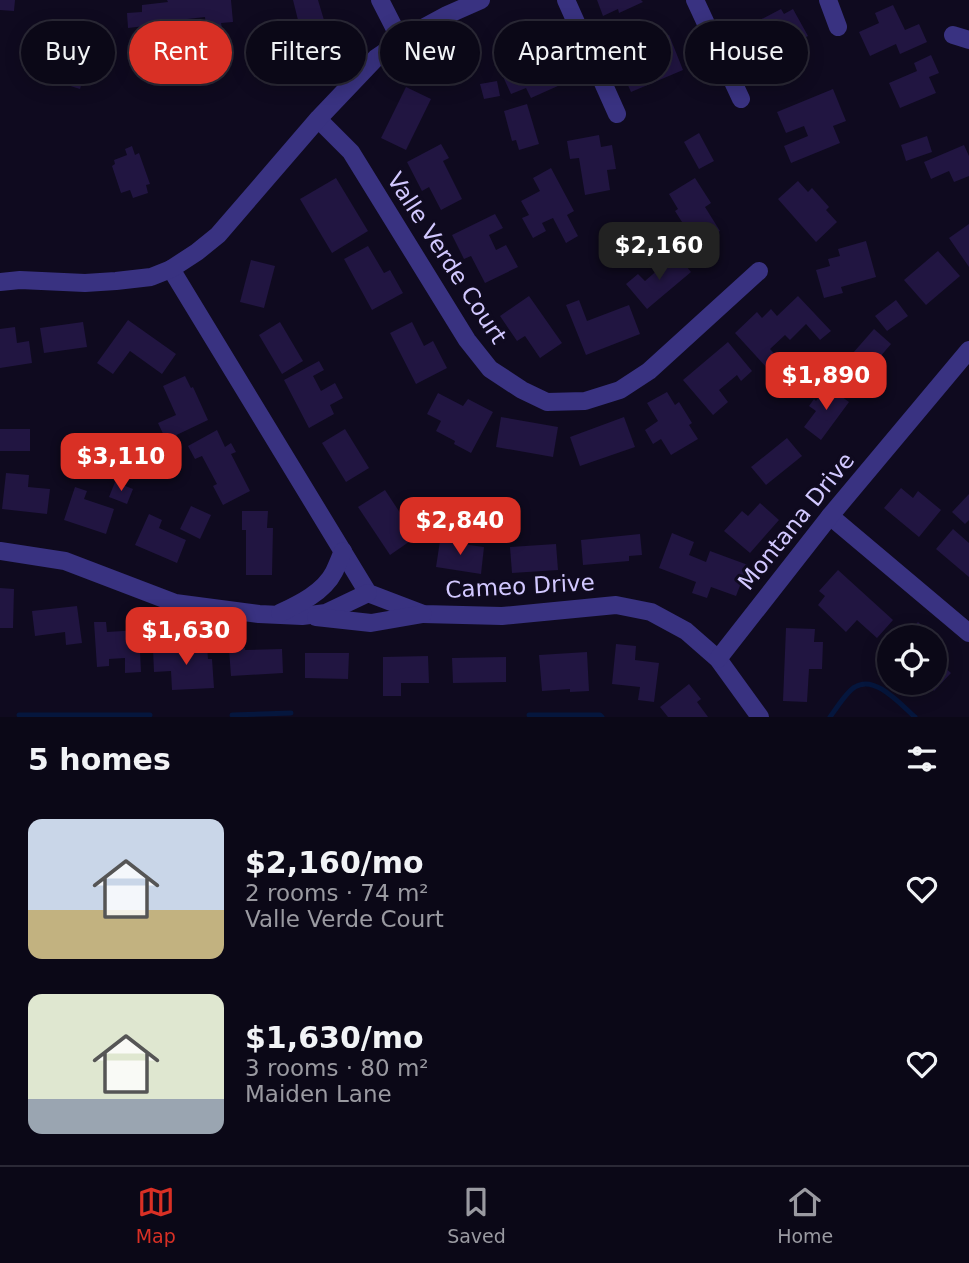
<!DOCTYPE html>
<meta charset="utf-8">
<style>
:root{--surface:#0b0817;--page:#191624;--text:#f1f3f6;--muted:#9a9aa1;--line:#2b2936;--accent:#d93025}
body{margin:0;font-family:"DejaVu Sans",sans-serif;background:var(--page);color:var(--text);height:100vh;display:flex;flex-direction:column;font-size:26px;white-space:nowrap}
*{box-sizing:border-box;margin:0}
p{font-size:23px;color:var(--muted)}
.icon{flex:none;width:38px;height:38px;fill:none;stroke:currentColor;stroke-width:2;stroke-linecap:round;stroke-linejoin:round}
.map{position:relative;height:717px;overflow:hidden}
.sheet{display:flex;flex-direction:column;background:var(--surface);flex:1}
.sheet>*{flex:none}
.hud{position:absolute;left:21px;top:21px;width:928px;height:63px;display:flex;gap:14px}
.buttons{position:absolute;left:877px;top:625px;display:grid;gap:14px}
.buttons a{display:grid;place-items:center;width:70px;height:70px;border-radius:50%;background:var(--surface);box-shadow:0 4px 18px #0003,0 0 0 2px var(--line);font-size:35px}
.price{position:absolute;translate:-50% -60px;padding:0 16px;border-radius:14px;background:var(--accent);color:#fff;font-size:23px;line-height:46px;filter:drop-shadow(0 2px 4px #0008)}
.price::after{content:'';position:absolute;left:50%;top:42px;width:21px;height:16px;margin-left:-10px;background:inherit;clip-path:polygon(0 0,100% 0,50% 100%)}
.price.on{background:#222;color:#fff}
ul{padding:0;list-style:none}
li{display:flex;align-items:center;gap:21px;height:175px;padding:0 28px}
li span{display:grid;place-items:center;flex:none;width:196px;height:140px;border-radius:14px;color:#555}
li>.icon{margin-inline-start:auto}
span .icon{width:84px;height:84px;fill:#fffc;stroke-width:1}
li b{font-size:30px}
h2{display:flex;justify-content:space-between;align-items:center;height:84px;padding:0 28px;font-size:30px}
.pill{padding:0 24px;border-radius:32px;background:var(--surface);box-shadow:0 4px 18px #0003,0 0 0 2px var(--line);font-size:24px;line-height:63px}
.pill.on{background:var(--accent);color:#fff}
.tabs{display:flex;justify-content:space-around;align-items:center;height:98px;border-top:2px solid var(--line);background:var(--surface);font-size:19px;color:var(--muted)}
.tabs a{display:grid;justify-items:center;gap:4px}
.tabs .on{color:var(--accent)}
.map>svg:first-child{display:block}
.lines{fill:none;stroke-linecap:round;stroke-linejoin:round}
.stream{stroke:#05163d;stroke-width:5}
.building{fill:#211541}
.minor{stroke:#393281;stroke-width:18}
.labels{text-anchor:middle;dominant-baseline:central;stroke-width:6;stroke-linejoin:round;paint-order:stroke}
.street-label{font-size:23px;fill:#d2c8ff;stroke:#0f0a1f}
</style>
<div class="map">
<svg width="969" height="717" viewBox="0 0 969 717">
<rect width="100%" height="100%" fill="#0f0a1f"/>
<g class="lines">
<g class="stream">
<polyline points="19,715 150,715"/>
<polyline points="232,715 291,713"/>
<polyline points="529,715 600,715 602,717"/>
<path d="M830 717C836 709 847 691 855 687 875 674 901 705 915 717"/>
</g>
</g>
<g class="building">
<polygon points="0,0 15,0 14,11 0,10"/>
<polygon points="167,0 231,0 233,22 221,23 222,28 206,29 205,17 161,22 162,24 128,28 127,13 142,12 142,5 168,2"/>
<polygon points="293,0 318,0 329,37 304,44 303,41 291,45 288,36 301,32"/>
<polygon points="597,0 641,0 643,2 619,13 618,9 603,16"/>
<polygon points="893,5 905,30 919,24 927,42 900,54 896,44 870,56 859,32 879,23 875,13"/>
<polygon points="781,9 784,14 793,9 808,36 764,59 750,33 760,28 756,22"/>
<polygon points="46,27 92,40 91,43 94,44 80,89 42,77 49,53 39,50"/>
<polygon points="531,28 538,42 528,46 532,54 547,48 556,69 562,66 569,81 531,98 526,88 511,94 500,70 509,66 502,52 517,45 514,36"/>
<polygon points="669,35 683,70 631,92 622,72 635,67 632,60 644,55 641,46"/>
<polygon points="931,55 939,73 929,77 936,93 900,108 889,83 917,71 914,63"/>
<polygon points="497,81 500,96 484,99 480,84"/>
<polygon points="406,87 431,99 406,150 381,138"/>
<polygon points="833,89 846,121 833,126 840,143 791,163 784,146 808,136 804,126 786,133 777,112"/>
<polygon points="527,104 539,144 519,150 516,140 512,141 504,111"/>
<polygon points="699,133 714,161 699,169 684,142"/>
<polygon points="599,135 601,147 612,145 616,169 607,170 610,190 585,195 579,158 570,159 567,141"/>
<polygon points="927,136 932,152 906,161 901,145"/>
<polygon points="441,144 449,158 443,161 462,199 441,210 429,187 422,191 407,162"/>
<polygon points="964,145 969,156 969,176 954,182 949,171 931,179 924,162"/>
<polygon points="132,146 135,155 139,153 150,184 146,185 148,193 133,198 130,190 121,193 112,166 115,164 114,160 127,155 125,149"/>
<polygon points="551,168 574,211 567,215 578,236 566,243 553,218 542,223 546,231 533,238 522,218 529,215 521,201 540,191 533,178"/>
<polygon points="336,178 368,231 332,253 300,199"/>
<polygon points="695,178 711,203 705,207 720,231 693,248 685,235 689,233 675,211 678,209 669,194"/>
<polygon points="798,181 808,192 812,188 829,207 826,210 837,222 816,242 778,199"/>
<polygon points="495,214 503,228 489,235 496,250 506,245 518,267 485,283 471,256 464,259 452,235"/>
<polygon points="969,224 969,267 949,238"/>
<polygon points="866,241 876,277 841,287 843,293 824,298 816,270 830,266 828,259 840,256 838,249"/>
<polygon points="368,246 384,273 390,270 403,293 372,310 344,259"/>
<polygon points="938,251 960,276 926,305 904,280"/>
<polygon points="676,254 691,272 647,309 626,284 638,274 645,281"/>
<polygon points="251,260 275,266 264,308 240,302"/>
<polygon points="529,296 562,343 540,358 525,336 517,341 500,316"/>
<polygon points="798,296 831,331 820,340 806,324 790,340 785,335 770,349 779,359 768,369 735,333 757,312 762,318 771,309 777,316"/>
<polygon points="579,300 587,321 629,305 640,334 586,355 566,305"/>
<polygon points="896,300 908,316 887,331 875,316"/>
<polygon points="128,320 176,354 162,374 130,351 113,374 97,363"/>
<polygon points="83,322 87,347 44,353 40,328"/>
<polygon points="280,322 303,361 282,374 259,335"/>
<polygon points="412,322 424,346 433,341 447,368 416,384 390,333"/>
<polygon points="15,327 17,343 29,341 32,363 0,368 0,329"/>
<polygon points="874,329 891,344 873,365 880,370 860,392 829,365 838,355 846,361"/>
<polygon points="728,342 752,371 741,381 737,375 719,390 728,402 713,415 683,380"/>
<polygon points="319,361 324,370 313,376 321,391 335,383 343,398 330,405 334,414 309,428 284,380"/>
<polygon points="185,376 191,388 193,387 208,420 166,440 158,423 176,415 163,386"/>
<polygon points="827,386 849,402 821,440 804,427 816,411 809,406 814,399 816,401"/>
<polygon points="667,392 675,405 679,402 692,423 689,425 698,439 671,455 661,439 653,444 645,430 658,421 647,403"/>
<polygon points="438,393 463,406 468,399 493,412 471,453 454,444 455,441 436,431 441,421 427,414"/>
<polygon points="501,417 558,427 553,457 496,447"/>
<polygon points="624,417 635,447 580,466 570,437"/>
<rect x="0" y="429" width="30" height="22"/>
<polygon points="345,429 369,468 346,482 322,443"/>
<polygon points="217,430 225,447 231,443 236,452 231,454 250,491 223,505 213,486 217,484 202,456 195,459 188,446"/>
<polygon points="787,438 802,456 766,485 751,467"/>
<polygon points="6,473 29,475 28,487 50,489 47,514 2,509"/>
<polygon points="115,482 133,489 127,504 109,497"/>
<polygon points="75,487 87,491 84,499 114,509 106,534 64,520"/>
<polygon points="901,488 913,498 918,491 941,510 919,537 884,508"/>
<polygon points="385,490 416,537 390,555 358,507"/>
<polygon points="969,494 969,520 965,524 952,512"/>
<polygon points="760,503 779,520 750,553 724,531 742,511 748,516"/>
<polygon points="191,506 211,515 200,539 180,529"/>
<polygon points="242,511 268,511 267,528 273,528 272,575 246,575 246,530 242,530"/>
<polygon points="149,514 162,520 159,528 186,540 177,563 135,545"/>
<polygon points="953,529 969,543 969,577 936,549"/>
<polygon points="672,533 694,542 689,555 706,562 710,551 748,565 736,596 711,587 707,598 692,593 696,582 659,568"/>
<polygon points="640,534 642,555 629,556 629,561 583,565 581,540"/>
<polygon points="440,541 484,547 481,574 436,567"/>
<polygon points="556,544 558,570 512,573 510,547"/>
<polygon points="838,570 893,620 877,638 857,620 846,632 818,605 825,596 819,591"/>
<polygon points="0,588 14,589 13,628 0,628"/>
<polygon points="77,606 82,643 66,645 65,632 35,636 32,611"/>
<polygon points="94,622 106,622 107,632 139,630 141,672 125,673 125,658 109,659 109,666 97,667"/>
<polygon points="918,622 930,634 928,637 904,637"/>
<polygon points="786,628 815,629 814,642 823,642 822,669 809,669 807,702 783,701"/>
<polygon points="616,644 636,646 635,660 659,663 654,702 638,700 640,687 612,684"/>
<polygon points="207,646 208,659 212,659 214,688 172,690 171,671 154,672 153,649"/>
<polygon points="245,648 245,650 282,649 283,673 231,676 229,649"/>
<polygon points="587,652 589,691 570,692 570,689 542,691 539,655"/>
<polygon points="305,653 349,653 348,679 305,678"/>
<polygon points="428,656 429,683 401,683 401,696 383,696 383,657"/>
<polygon points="506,657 506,682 453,683 452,658"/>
<polygon points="934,658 951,673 934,691 926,682 934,682"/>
<polygon points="689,684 701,699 697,702 708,717 668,717 660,707"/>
</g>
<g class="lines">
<g class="minor">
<polyline points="380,0 401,41"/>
<polyline points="566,0 617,114"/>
<polyline points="695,0 741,99"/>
<polyline points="828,0 838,27"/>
<polyline points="953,35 969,40"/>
<polyline points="318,119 351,152 467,340 490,369 522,390 547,402 585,401 620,390 649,371 759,271"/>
<polyline points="171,269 368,593 423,614 502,616 616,605 651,612 686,631 718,659 760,717"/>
<polyline points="0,282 20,280 85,283 116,281 151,277 171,269 197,252 218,235 318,119 376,58 410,35 447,15 481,0"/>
<polyline points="830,516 969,633"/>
<polyline points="0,551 65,561 175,603 259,614 302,616 326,613 368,593"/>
<path d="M280 613C299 604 324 592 334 572 337 566 340 558 343 551"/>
<polyline points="316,617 371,623 423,614"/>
<polyline points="718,659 830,516 969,350"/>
</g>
</g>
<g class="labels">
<g class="street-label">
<text transform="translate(447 258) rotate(57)">Valle Verde Court</text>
<text transform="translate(796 521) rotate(-51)">Montana Drive</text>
<text transform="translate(520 586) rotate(-3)">Cameo Drive</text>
</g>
</g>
</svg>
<div class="buttons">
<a><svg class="icon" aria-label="locate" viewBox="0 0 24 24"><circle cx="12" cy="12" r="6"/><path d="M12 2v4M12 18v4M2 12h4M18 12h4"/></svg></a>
</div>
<b class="price on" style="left:659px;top:282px">$2,160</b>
<b class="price" style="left:826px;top:412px">$1,890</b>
<b class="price" style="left:121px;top:493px">$3,110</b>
<b class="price" style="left:460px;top:557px">$2,840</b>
<b class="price" style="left:186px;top:667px">$1,630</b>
<div class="hud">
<a class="pill">Buy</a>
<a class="pill on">Rent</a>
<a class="pill">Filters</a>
<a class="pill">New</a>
<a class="pill">Apartment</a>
<a class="pill">House</a>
</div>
</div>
<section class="sheet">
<h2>5 homes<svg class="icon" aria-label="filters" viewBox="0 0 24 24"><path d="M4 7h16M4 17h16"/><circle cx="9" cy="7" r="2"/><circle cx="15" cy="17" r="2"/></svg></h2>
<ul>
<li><span style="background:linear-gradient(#c9d6e8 65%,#c2b280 0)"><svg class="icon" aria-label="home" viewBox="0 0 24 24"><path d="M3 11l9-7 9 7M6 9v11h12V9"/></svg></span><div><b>$2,160/mo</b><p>2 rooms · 74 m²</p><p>Valle Verde Court</p></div><svg class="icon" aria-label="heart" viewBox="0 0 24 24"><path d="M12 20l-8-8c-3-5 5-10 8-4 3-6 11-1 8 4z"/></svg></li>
<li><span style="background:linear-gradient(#dfe7d0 75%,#9aa5b1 0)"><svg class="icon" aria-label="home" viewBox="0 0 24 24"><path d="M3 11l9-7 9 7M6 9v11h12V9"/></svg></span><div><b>$1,630/mo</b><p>3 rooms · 80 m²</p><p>Maiden Lane</p></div><svg class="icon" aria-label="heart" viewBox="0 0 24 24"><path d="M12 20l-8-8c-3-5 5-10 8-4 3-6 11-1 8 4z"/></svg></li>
</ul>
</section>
<nav class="tabs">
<a class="on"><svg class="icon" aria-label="map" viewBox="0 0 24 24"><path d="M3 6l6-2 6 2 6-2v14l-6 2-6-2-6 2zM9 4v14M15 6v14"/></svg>Map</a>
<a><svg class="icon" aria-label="saved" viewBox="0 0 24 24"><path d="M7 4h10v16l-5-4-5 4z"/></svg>Saved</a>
<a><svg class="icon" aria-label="home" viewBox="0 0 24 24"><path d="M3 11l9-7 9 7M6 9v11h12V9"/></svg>Home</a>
</nav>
